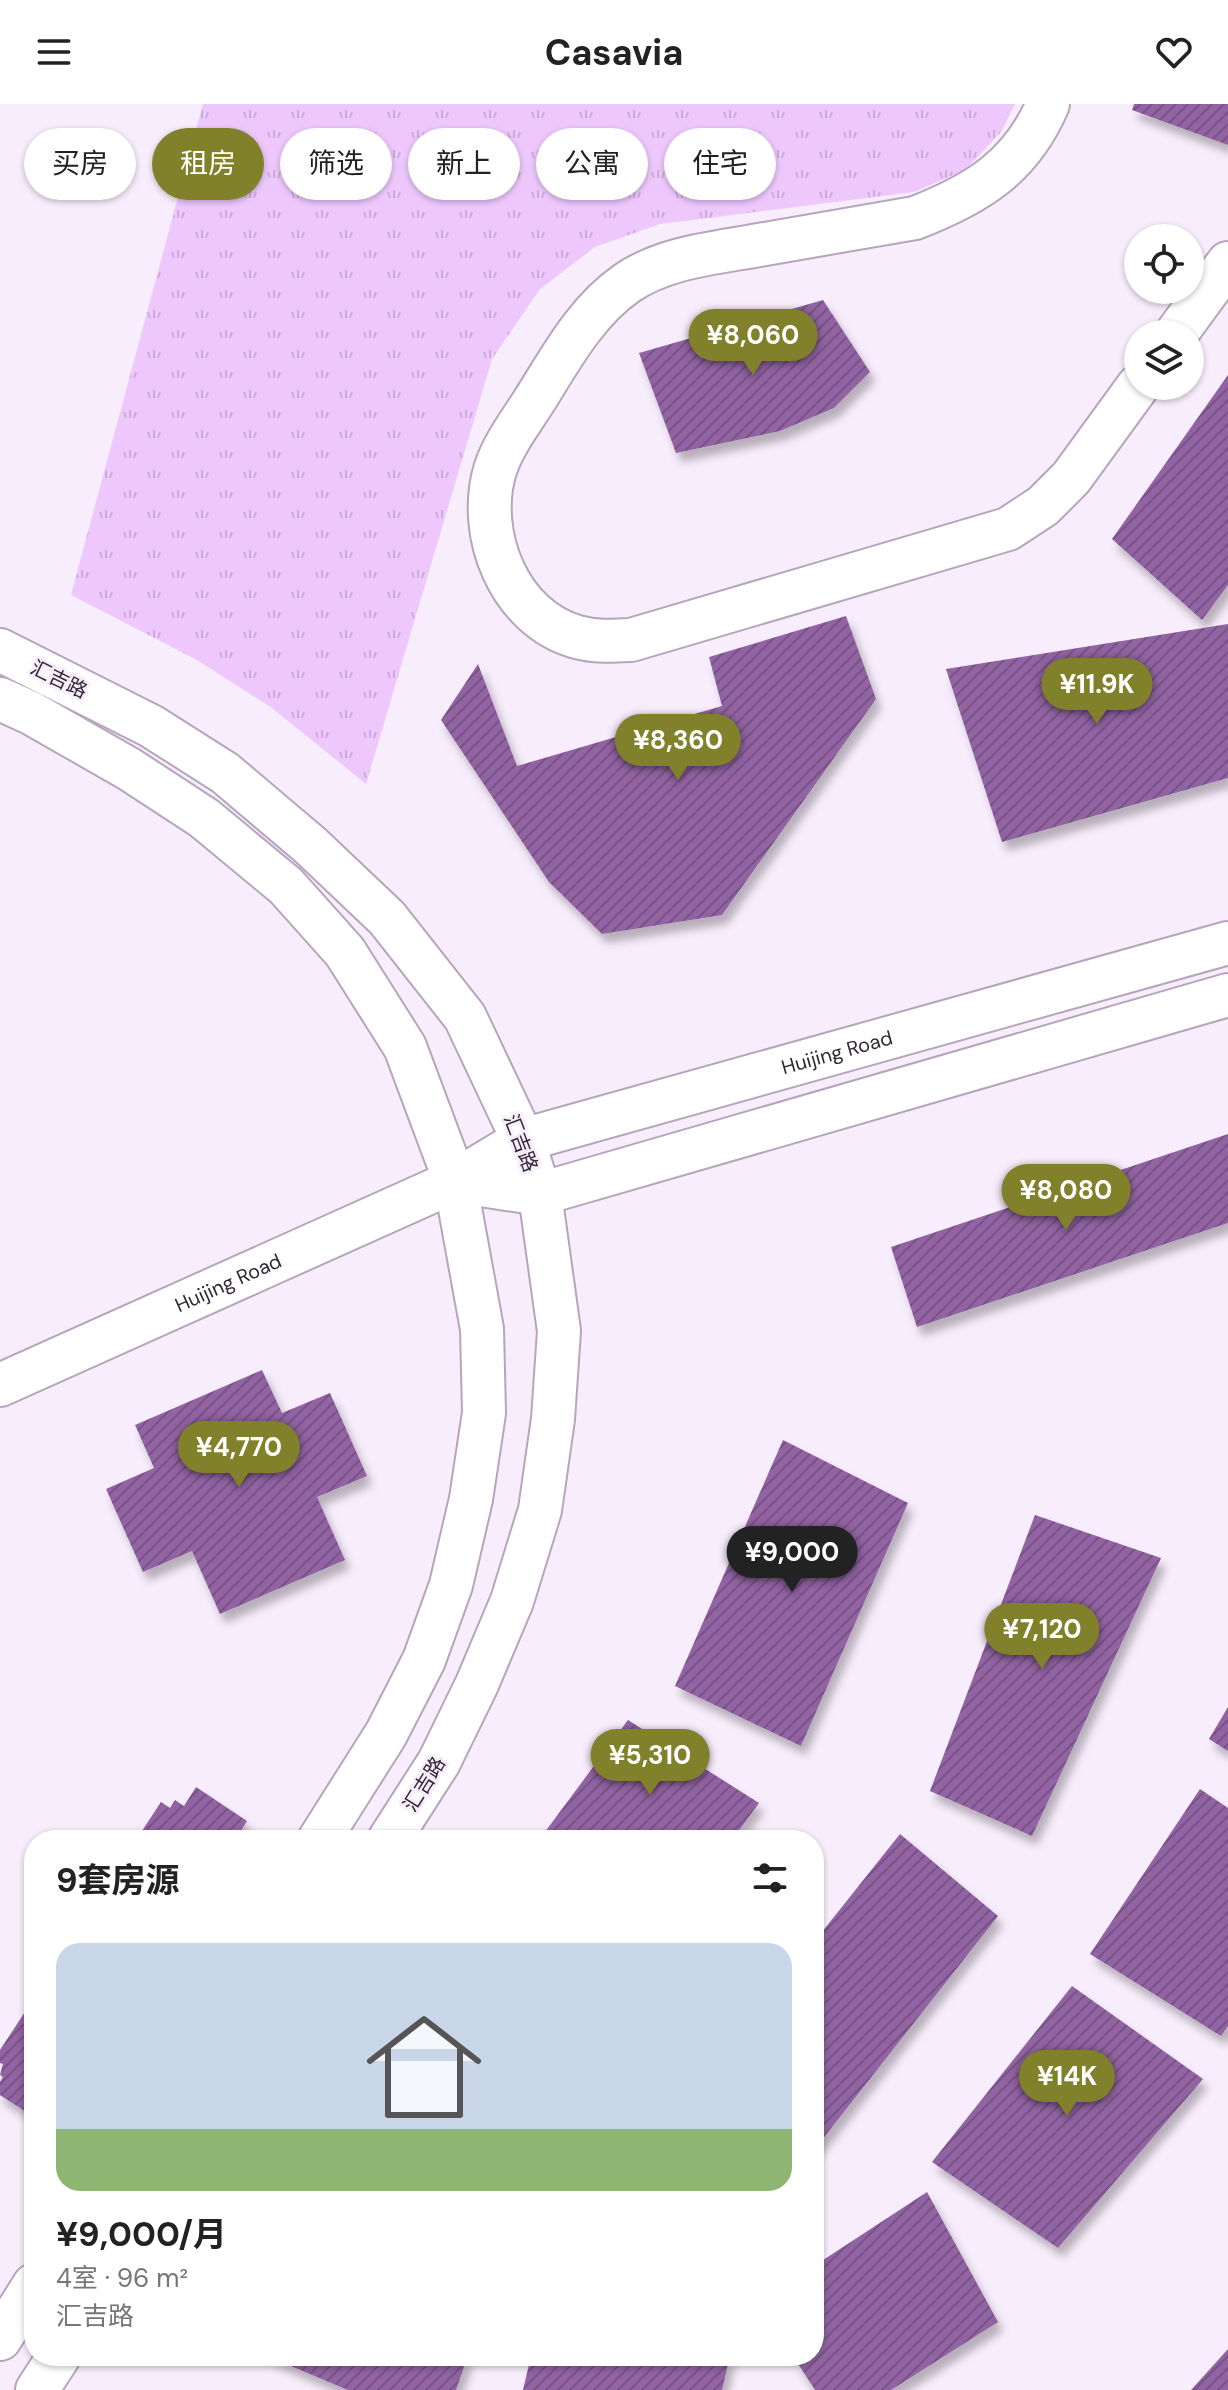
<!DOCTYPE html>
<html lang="zh">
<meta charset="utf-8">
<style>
:root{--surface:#fff;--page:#f6f6f6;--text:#222;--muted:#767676;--line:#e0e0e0;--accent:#81812b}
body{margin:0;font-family:"DM Sans","Noto Sans SC",sans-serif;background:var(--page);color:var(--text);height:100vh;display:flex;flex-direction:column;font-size:30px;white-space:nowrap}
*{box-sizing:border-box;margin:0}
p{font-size:26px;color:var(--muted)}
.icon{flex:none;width:44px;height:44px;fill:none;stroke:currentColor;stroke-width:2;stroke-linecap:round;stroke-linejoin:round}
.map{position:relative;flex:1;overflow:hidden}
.drawer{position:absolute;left:24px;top:1726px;width:800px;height:536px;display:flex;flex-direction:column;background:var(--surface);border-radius:32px;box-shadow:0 2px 6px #0004}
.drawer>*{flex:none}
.hud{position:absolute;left:24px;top:24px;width:800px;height:72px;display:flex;gap:16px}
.tools{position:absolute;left:1124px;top:120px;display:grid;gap:16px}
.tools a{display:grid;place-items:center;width:80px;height:80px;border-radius:50%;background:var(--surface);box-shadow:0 2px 6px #0004;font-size:40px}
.price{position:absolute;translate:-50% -68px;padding:0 18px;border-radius:28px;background:var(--accent);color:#fff;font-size:26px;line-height:52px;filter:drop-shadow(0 2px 4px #0008)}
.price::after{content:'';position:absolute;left:50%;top:48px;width:24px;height:18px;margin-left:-12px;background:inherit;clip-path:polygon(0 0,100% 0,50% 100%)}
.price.current{background:#222;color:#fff}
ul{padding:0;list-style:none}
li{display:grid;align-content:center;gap:16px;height:424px;padding:0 32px}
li+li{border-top:2px solid var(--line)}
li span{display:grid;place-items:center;height:248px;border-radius:24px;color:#555}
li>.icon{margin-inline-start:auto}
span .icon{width:144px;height:144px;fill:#fffc;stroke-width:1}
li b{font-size:34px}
h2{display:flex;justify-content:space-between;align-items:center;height:96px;padding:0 32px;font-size:34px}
.pill{padding:0 28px;border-radius:36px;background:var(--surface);box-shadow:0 2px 6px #0004;font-size:28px;line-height:72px}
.pill.current{background:var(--accent);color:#fff}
header{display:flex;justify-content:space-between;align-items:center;height:104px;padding:0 32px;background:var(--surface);font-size:36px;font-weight:700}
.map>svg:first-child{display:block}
.grass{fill:url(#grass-tufts)}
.building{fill:url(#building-hatch);filter:url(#shadow)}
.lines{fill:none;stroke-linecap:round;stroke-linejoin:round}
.minor-casing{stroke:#b6a5bc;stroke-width:46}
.minor{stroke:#fff;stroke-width:42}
.labels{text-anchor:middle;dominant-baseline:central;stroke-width:6;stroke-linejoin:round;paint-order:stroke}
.street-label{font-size:20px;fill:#2f2832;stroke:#f8edfc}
</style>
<header><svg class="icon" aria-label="menu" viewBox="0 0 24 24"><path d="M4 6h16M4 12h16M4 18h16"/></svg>Casavia<svg class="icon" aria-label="heart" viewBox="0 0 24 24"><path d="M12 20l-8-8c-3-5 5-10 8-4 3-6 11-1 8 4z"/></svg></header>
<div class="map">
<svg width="1228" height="2286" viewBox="0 0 1228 2286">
<defs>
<pattern id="grass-tufts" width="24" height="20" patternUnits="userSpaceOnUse" patternTransform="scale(2)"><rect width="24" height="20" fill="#eec8fd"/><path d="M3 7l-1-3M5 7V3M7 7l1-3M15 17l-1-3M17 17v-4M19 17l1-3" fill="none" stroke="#ccacd9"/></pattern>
<pattern id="building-hatch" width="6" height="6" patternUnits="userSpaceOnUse" patternTransform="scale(2)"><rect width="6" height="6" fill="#9163a2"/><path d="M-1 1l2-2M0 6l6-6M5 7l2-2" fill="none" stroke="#775285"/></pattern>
<filter id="shadow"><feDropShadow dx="5" dy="9" stdDeviation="4" flood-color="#0004"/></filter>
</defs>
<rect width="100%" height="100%" fill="#f8edfc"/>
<polygon class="grass" points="203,0 1015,0 1001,28 965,66 914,88 660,120 595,143 540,185 492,255 366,680 272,604 197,556 71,491"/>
<g class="building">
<polygon points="1134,0 1228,0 1228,41 1132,6"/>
<polygon points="823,196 870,268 834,304 780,327 676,349 639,249"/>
<polygon points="1228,271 1228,481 1202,516 1112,435"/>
<polygon points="846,512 876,595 722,811 602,830 549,778 441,616 478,560 517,662 722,602 709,553"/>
<polygon points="1228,520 1228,674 1002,738 946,565"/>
<polygon points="1228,1030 1228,1119 917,1223 891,1143"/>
<polygon points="262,1266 282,1309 330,1289 367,1372 317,1393 345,1456 220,1510 192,1447 143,1468 106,1385 154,1364 135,1321"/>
<polygon points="783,1336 908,1399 801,1642 675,1582"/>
<polygon points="1035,1411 1161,1454 1032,1732 930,1687"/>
<polygon points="1228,1603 1228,1647 1209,1635"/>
<polygon points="628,1616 759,1699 732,1736 539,1736"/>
<polygon points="196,1683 247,1717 237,1733 241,1736 136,1736 161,1698 170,1704 175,1696 184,1702"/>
<polygon points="1200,1685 1228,1704 1228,1922 1221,1932 1090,1850"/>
<polygon points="900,1730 998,1812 814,2046 814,1838"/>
<polygon points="1072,1882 1203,1975 1058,2144 932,2058"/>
<polygon points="34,1894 34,2013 0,1991 0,1978 3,1973 0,1971 3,1960 0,1959 0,1946"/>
<polygon points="927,2088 998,2218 891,2286 815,2286 793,2252 814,2252 814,2162"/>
<polygon points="1228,2245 1228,2286 1191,2286"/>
<polygon points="267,2252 468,2252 456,2286 348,2286"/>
<polygon points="531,2252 730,2252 722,2286 523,2286"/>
</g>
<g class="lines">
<g class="minor-casing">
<g id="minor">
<path d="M1048 0C1021 63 977 90 915 114 863 123 811 132 759 141 715 149 665 153 627 179 585 208 560 256 534 297 520 319 503 341 495 366 476 430 509 514 577 533 595 538 612 537 631 536L1008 425 1043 402 1071 374 1138 282"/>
<polyline points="1176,230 1228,159"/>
<polyline points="0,546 151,622 225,669 310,741 387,814 465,913 523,1036 540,1090 559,1227 553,1315 540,1406 512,1497 477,1580 439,1658 389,1736"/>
<polyline points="0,595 31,609 129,665 204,714 286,782 345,848 405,943 455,1077 482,1225 484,1309 471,1395 451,1481 424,1556 386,1630 319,1736"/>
<polyline points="455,1077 540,1090 1228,891"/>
<path id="s1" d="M0 1281 455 1077 523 1036 1228 839"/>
<polyline points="0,2235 34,2181"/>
<polyline points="37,2286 59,2252"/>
</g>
</g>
<use href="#minor" class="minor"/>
</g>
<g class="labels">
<g class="street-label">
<text transform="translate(59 575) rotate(26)">汇吉路</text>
<text stroke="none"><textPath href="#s1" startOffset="904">Huijing Road</textPath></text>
<text transform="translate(521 1039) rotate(69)">汇吉路</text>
<text stroke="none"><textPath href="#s1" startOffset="250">Huijing Road</textPath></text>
<text transform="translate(424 1680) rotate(-58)">汇吉路</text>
</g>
</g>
</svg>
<div class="tools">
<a><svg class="icon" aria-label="locate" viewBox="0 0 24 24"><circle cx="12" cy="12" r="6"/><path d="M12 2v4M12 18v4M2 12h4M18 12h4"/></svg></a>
<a><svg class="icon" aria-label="layers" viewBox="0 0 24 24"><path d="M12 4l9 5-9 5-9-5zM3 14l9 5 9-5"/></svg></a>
</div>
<b class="price" style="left:753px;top:273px">¥8,060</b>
<b class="price" style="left:1097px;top:622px">¥11.9K</b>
<b class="price" style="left:678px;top:678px">¥8,360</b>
<b class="price" style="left:1066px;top:1128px">¥8,080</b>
<b class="price" style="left:239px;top:1385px">¥4,770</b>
<b class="price current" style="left:792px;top:1490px">¥9,000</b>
<b class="price" style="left:1042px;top:1567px">¥7,120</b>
<b class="price" style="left:650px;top:1693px">¥5,310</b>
<b class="price" style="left:1067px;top:2014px">¥14K</b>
<div class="hud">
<a class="pill">买房</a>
<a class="pill current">租房</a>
<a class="pill">筛选</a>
<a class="pill">新上</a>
<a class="pill">公寓</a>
<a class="pill">住宅</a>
</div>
<section class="drawer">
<h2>9套房源<svg class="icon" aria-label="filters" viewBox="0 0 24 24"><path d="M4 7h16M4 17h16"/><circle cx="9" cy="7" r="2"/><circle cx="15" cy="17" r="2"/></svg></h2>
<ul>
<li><span style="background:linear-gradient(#c9d6e8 75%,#8fb573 0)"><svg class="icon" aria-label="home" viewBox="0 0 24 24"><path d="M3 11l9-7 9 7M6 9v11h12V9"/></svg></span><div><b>¥9,000/月</b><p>4室 · 96 m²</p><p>汇吉路</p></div></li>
</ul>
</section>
</div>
